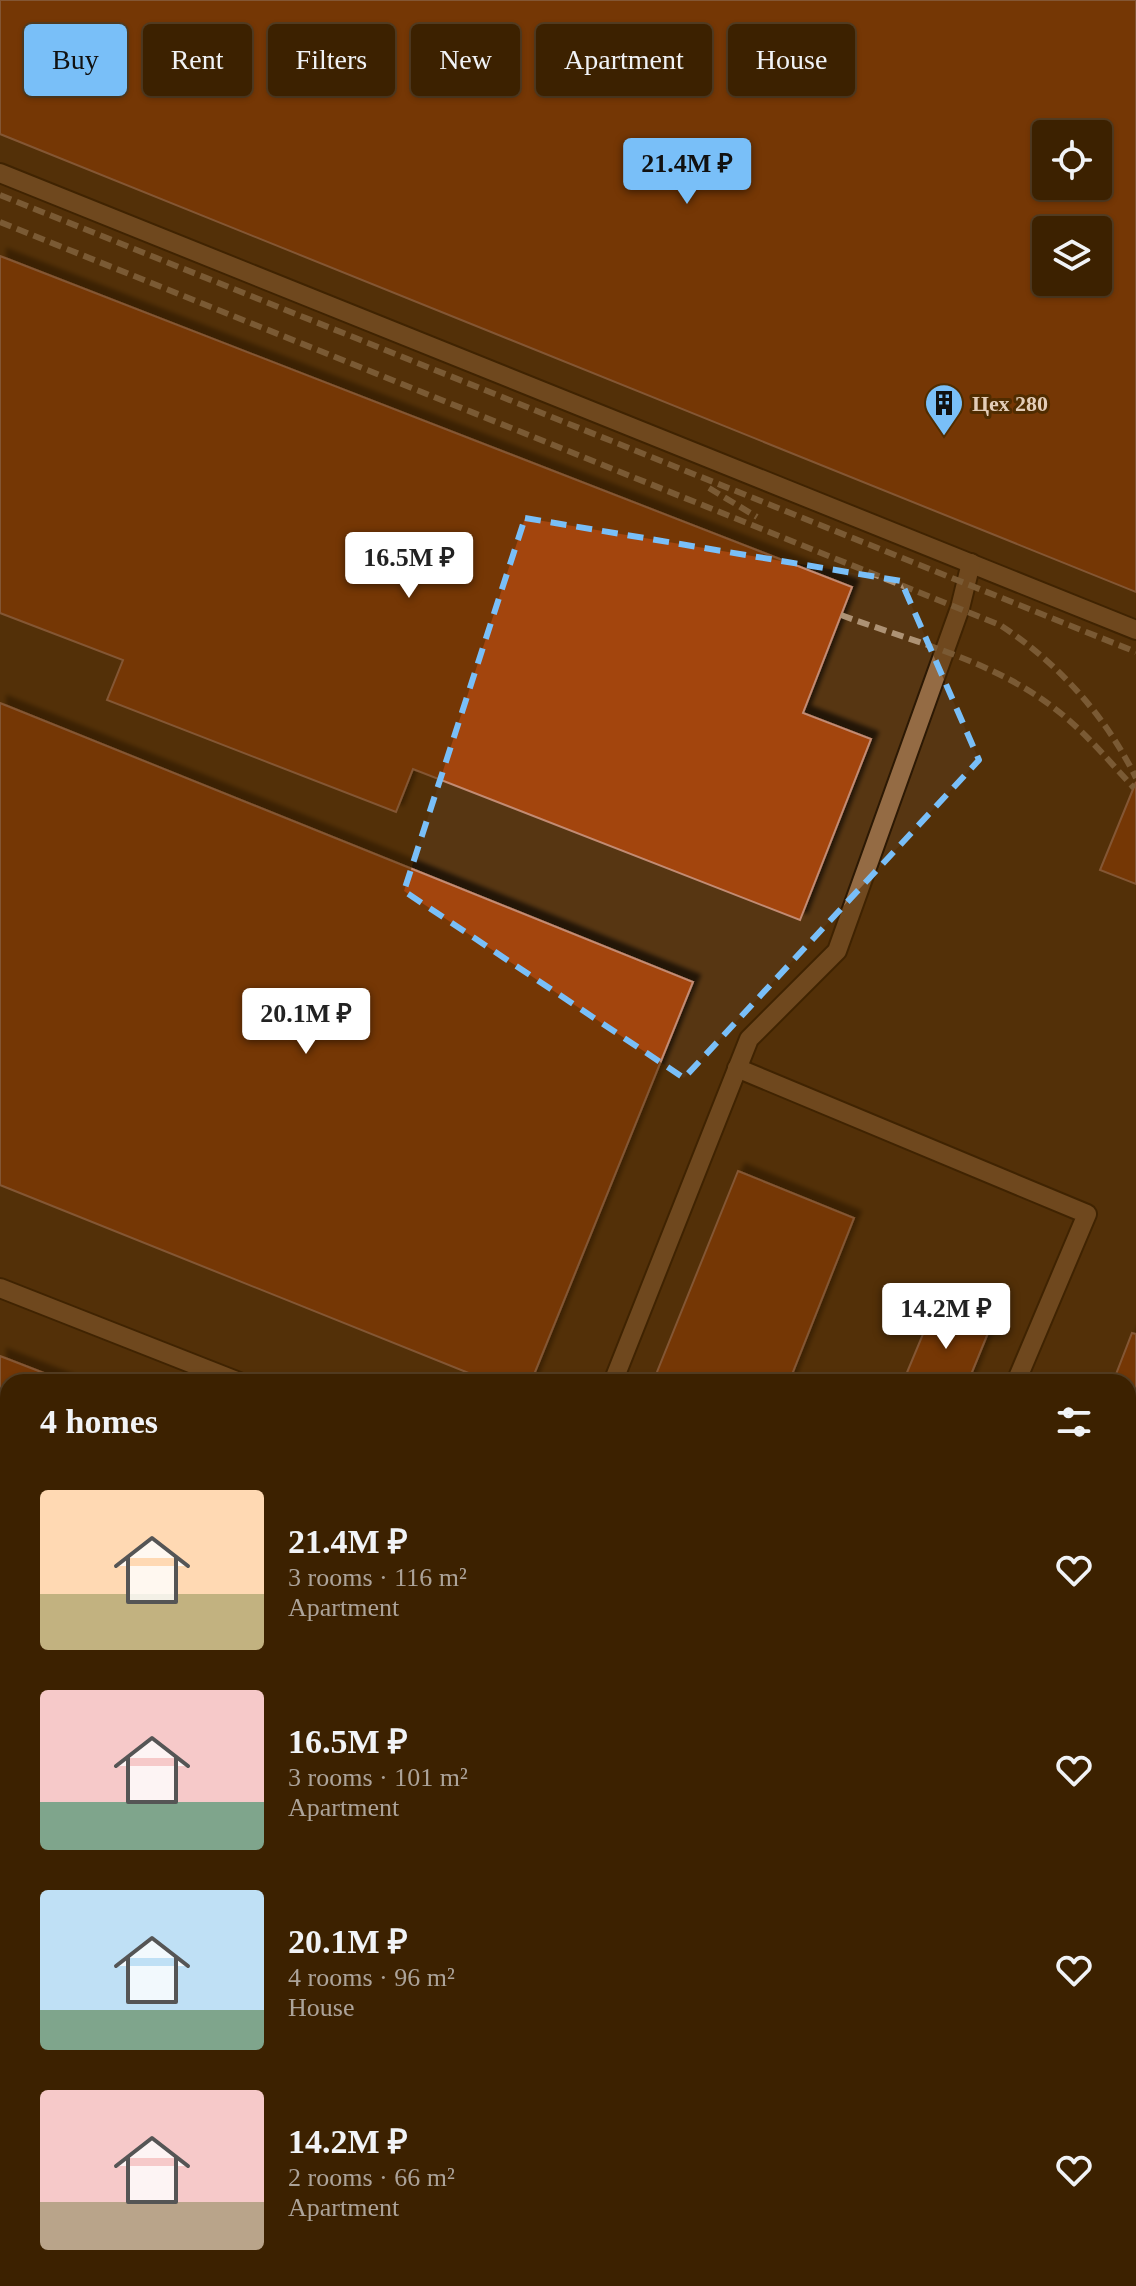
<!DOCTYPE html>
<meta charset="utf-8">
<style>
:root{--surface:#3c2100;--page:#43290a;--text:#f1f3f6;--muted:#aca399;--line:#553e22;--accent:#79bff8}
body{margin:0;font-family:"Times New Roman",serif;background:var(--page);color:var(--text);height:100vh;display:flex;flex-direction:column;font-size:30px;white-space:nowrap}
*{box-sizing:border-box;margin:0}
p{font-size:26px;color:var(--muted)}
.icon{flex:none;width:44px;height:44px;fill:none;stroke:currentColor;stroke-width:2;stroke-linecap:round;stroke-linejoin:round}
.map{position:relative;flex:1;overflow:hidden}
.details{position:absolute;left:0px;top:1374px;width:1136px;height:912px;display:flex;flex-direction:column;background:var(--surface);border-radius:24px 24px 0 0;box-shadow:0 2px 6px #0004,0 0 0 2px var(--line)}
.details>*{flex:none}
.banner{position:absolute;left:24px;top:24px;width:1088px;height:72px;display:flex;gap:16px}
.buttons{position:absolute;left:1032px;top:120px;display:grid;gap:16px}
.buttons a{display:grid;place-items:center;width:80px;height:80px;border-radius:8px;background:var(--surface);box-shadow:0 2px 6px #0004,0 0 0 2px var(--line);font-size:40px}
.price{position:absolute;translate:-50% -68px;padding:0 18px;border-radius:8px;background:#fff;color:#222;font-size:26px;line-height:52px;filter:drop-shadow(0 2px 4px #0008)}
.price::after{content:'';position:absolute;left:50%;top:48px;width:24px;height:18px;margin-left:-12px;background:inherit;clip-path:polygon(0 0,100% 0,50% 100%)}
.price.selected{background:var(--accent);color:#111}
ul{padding:0;list-style:none}
li{display:flex;align-items:center;gap:24px;height:200px;padding:0 40px}
li span{display:grid;place-items:center;flex:none;width:224px;height:160px;border-radius:8px;color:#555}
li>.icon{margin-inline-start:auto}
span .icon{width:96px;height:96px;fill:#fffc;stroke-width:1}
li b{font-size:34px}
h2{display:flex;justify-content:space-between;align-items:center;height:96px;padding:0 40px;font-size:34px}
.tag{padding:0 28px;border-radius:8px;background:var(--surface);box-shadow:0 2px 6px #0004,0 0 0 2px var(--line);font-size:28px;line-height:72px}
.tag.selected{background:var(--accent);color:#111}
.map>svg:first-child{display:block}
.built{fill:#573612;fill-rule:evenodd}
.green{fill:#4c5f26}
.building{fill:#a3440c;stroke:#c28b73;stroke-width:2;fill-rule:evenodd;filter:url(#shadow)}
.lines{fill:none;stroke-linecap:round;stroke-linejoin:round}
.service-casing{stroke:#2c1904;stroke-width:22}
.service{stroke:#946b44;stroke-width:18}
.rail{stroke:#ad9274;stroke-width:6;stroke-dasharray:12 6;stroke-linecap:butt}
.marked{fill:none;stroke:#79bff8;stroke-width:6;stroke-dasharray:16 10;stroke-linejoin:round}
.labels{text-anchor:middle;dominant-baseline:central;stroke-width:6;stroke-linejoin:round;paint-order:stroke}
.poi-label{font-size:22px;font-weight:bold;fill:#e3cdb8;stroke:#502c00;text-anchor:start}
</style>
<div class="map">
<svg width="1136" height="2286" viewBox="0 0 1136 2286">
<defs>
<filter id="shadow"><feDropShadow dx="7" dy="-7" stdDeviation="2" flood-color="#0009"/></filter>
</defs>
<rect width="100%" height="100%" fill="#502c00"/>
<path class="built" d="M0 0H1136V2286H354L355 2278H1128V1382H8V2104L0 2101ZM1046 134H1098V186H1046ZM1046 230H1098V282H1046Z"/>
<g class="green">
<polygon points="0,2188 8,2191 8,2278 21,2278 18,2286 0,2286"/>
<polygon points="113,2278 174,2278 180,2286 110,2286"/>
</g>
<g class="building">
<path d="M0 0H1136V592L0 134ZM1046 134H1098V186H1046ZM1046 230H1098V282H1046Z"/>
<polygon points="0,256 852,587 803,713 871,739 800,920 413,769 396,812 107,700 123,660 0,613"/>
<polygon points="0,703 693,982 531,1382 491,1382 0,1185"/>
<polygon points="1136,782 1136,884 1100,870"/>
<polygon points="738,1171 854,1218 789,1382 653,1382"/>
<polygon points="933,1310 988,1333 968,1382 903,1382"/>
<polygon points="1132,1333 1136,1334 1136,1425 1128,1422 1128,1382 1113,1382"/>
<polygon points="0,1356 67,1382 8,1382 8,1542 0,1539"/>
<polygon points="0,1633 8,1636 8,1711 0,1707"/>
<polygon points="1136,1642 1136,1908 1128,1928 1128,1663"/>
<polygon points="0,1801 8,1804 8,2104 0,2101"/>
<polygon points="63,2278 95,2278 93,2286"/>
<polygon points="355,2278 398,2278 397,2286 354,2286"/>
<polygon points="635,2278 662,2278 659,2286 631,2286"/>
</g>
<g class="lines">
<g class="service-casing">
<g id="service">
<polyline points="0,173 1136,630"/>
<polyline points="737,1068 1087,1214 1016,1382"/>
<polyline points="0,1288 239,1382"/>
<polyline points="613,1382 749,1039 837,951 960,608 971,563"/>
<polyline points="0,2154 8,2157"/>
<polyline points="1128,2198 1136,2178"/>
<polyline points="258,2278 258,2286"/>
<polyline points="474,2286 474,2278"/>
<polyline points="1093,2286 1096,2278"/>
</g>
</g>
<use href="#service" class="service"/>
<g class="rail">
<polyline points="0,195 1136,652"/>
<path d="M0 222 1000 625C1057 662 1106 716 1136 778"/>
<polyline points="709,488 757,517"/>
<path d="M841 615C911 641 990 660 1050 705 1082 728 1107 759 1134 788"/>
</g>
</g>
<path d="M0 0H1136V2286H0ZM525 518 901 581 979 760 684 1078 404 891Z" fill="#502c00" fill-opacity=".55" fill-rule="evenodd"/>
<path class="marked" d="M525 518 901 581 979 760 684 1078 404 891Z"/>
<defs>
<g id="building-pin" transform="scale(2)"><path d="M0 17L-7.5 6A9.5 9.5 0 1 1 7.5 6Z" fill="#79bff8" stroke="#502c00"/><path d="M-4-6H4V6H1V3H-1V6H-4ZM-2.5-4.3h1.7v1.8h-1.7ZM.8-4.3h1.7v1.8H.8ZM-2.5-1h1.7V.8h-1.7ZM.8-1h1.7V.8H.8Z" fill="#111"/></g>
</defs>
<g fill-rule="evenodd">
<use href="#building-pin" x="944" y="403"/>
</g>
<g class="labels">
<g class="poi-label">
<text x="972" y="403">Цех 280</text>
</g>
</g>
</svg>
<div class="buttons">
<a><svg class="icon" aria-label="locate" viewBox="0 0 24 24"><circle cx="12" cy="12" r="6"/><path d="M12 2v4M12 18v4M2 12h4M18 12h4"/></svg></a>
<a><svg class="icon" aria-label="layers" viewBox="0 0 24 24"><path d="M12 4l9 5-9 5-9-5zM3 14l9 5 9-5"/></svg></a>
</div>
<b class="price selected" style="left:687px;top:206px">21.4M ₽</b>
<b class="price" style="left:409px;top:600px">16.5M ₽</b>
<b class="price" style="left:306px;top:1056px">20.1M ₽</b>
<b class="price" style="left:946px;top:1351px">14.2M ₽</b>
<div class="banner">
<a class="tag selected">Buy</a>
<a class="tag">Rent</a>
<a class="tag">Filters</a>
<a class="tag">New</a>
<a class="tag">Apartment</a>
<a class="tag">House</a>
</div>
<section class="details">
<h2>4 homes<svg class="icon" aria-label="filters" viewBox="0 0 24 24"><path d="M4 7h16M4 17h16"/><circle cx="9" cy="7" r="2"/><circle cx="15" cy="17" r="2"/></svg></h2>
<ul>
<li><span style="background:linear-gradient(#ffd9b3 65%,#c2b280 0)"><svg class="icon" aria-label="home" viewBox="0 0 24 24"><path d="M3 11l9-7 9 7M6 9v11h12V9"/></svg></span><div><b>21.4M ₽</b><p>3 rooms · 116 m²</p><p>Apartment</p></div><svg class="icon" aria-label="heart" viewBox="0 0 24 24"><path d="M12 20l-8-8c-3-5 5-10 8-4 3-6 11-1 8 4z"/></svg></li>
<li><span style="background:linear-gradient(#f6c9c9 70%,#7fa58c 0)"><svg class="icon" aria-label="home" viewBox="0 0 24 24"><path d="M3 11l9-7 9 7M6 9v11h12V9"/></svg></span><div><b>16.5M ₽</b><p>3 rooms · 101 m²</p><p>Apartment</p></div><svg class="icon" aria-label="heart" viewBox="0 0 24 24"><path d="M12 20l-8-8c-3-5 5-10 8-4 3-6 11-1 8 4z"/></svg></li>
<li><span style="background:linear-gradient(#bfe0f5 75%,#7fa58c 0)"><svg class="icon" aria-label="home" viewBox="0 0 24 24"><path d="M3 11l9-7 9 7M6 9v11h12V9"/></svg></span><div><b>20.1M ₽</b><p>4 rooms · 96 m²</p><p>House</p></div><svg class="icon" aria-label="heart" viewBox="0 0 24 24"><path d="M12 20l-8-8c-3-5 5-10 8-4 3-6 11-1 8 4z"/></svg></li>
<li><span style="background:linear-gradient(#f6c9c9 70%,#b9a48a 0)"><svg class="icon" aria-label="home" viewBox="0 0 24 24"><path d="M3 11l9-7 9 7M6 9v11h12V9"/></svg></span><div><b>14.2M ₽</b><p>2 rooms · 66 m²</p><p>Apartment</p></div><svg class="icon" aria-label="heart" viewBox="0 0 24 24"><path d="M12 20l-8-8c-3-5 5-10 8-4 3-6 11-1 8 4z"/></svg></li>
</ul>
</section>
</div>
